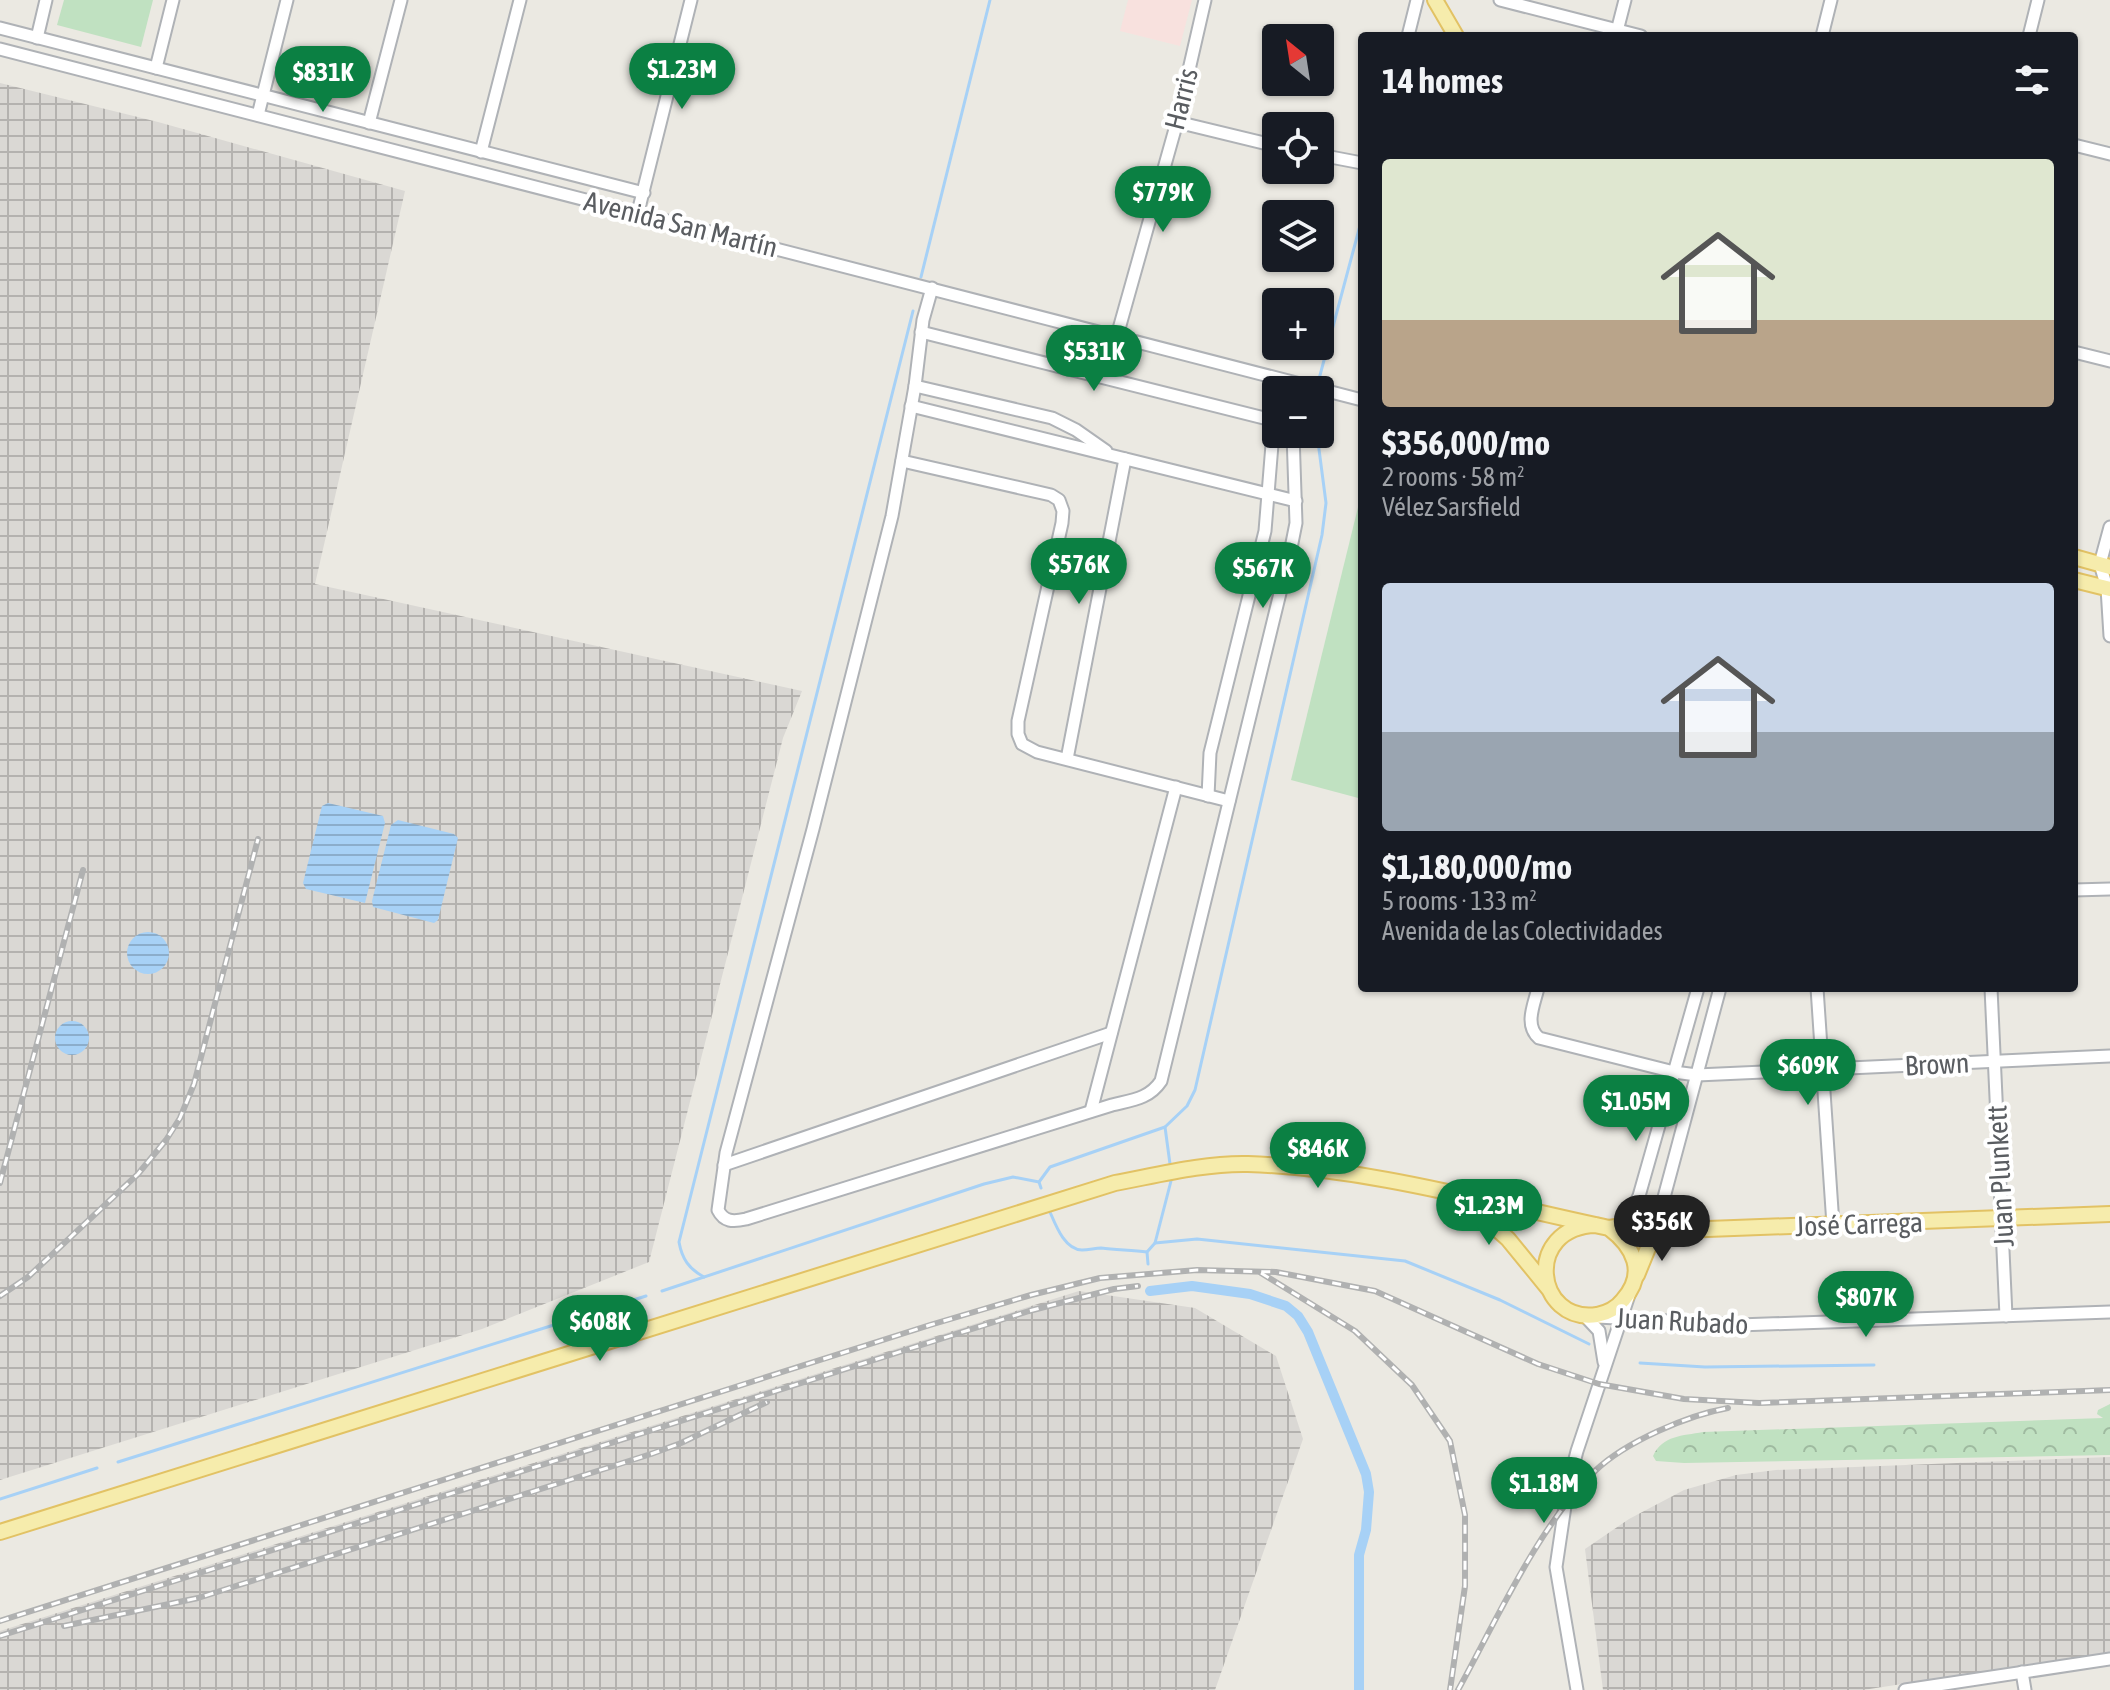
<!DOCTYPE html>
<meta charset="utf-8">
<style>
:root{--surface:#171b24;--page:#242831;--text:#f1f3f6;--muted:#9ea1a6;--accent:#0b8043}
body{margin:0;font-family:"Asap Condensed",sans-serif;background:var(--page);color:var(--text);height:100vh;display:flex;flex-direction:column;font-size:30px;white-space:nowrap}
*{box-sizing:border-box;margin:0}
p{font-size:26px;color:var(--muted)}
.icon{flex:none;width:44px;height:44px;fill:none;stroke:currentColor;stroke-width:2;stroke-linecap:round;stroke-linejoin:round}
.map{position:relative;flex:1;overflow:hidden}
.details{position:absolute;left:1358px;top:32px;width:720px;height:960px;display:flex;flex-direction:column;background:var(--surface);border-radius:8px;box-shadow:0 2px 6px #0004}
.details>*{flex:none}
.needle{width:52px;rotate:330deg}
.tools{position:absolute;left:1262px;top:24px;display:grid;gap:16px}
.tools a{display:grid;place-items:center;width:72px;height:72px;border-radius:8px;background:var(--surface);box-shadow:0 2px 6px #0004;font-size:40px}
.price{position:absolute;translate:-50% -68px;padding:0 18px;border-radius:28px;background:var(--accent);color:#fff;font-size:26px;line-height:52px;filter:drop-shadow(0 2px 4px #0008)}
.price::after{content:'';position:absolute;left:50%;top:48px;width:24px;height:18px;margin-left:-12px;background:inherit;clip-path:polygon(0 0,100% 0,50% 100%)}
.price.active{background:#222;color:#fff}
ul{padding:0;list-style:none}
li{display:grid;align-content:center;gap:16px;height:424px;padding:0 24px}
li span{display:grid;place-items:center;height:248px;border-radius:8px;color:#555}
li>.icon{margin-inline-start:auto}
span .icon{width:144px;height:144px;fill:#fffc;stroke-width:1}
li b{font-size:34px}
h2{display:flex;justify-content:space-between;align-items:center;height:96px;padding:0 24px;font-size:34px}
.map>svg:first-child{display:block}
.industrial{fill:url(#industrial-grid)}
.medical{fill:#f8e1de}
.forest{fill:url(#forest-crowns)}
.garden{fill:#c0e1c1}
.water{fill:url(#water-rules)}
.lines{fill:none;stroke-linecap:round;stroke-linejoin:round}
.stream{stroke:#a7d1f6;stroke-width:3}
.canal{stroke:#a7d1f6;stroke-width:10}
.minor-casing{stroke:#afb2b6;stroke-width:15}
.major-casing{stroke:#e2c264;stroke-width:18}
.minor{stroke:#fff;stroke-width:11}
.major{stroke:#f6ecac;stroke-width:14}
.rail-casing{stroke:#b0b1b1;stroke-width:6}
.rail{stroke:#fff;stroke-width:3;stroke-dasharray:9;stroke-linecap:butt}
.labels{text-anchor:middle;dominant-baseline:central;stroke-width:8;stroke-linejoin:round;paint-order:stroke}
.street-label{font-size:28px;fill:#5a5d61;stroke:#fff}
</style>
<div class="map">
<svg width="2110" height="1690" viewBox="0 0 2110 1690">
<defs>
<pattern id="industrial-grid" width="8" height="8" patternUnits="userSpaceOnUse" patternTransform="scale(2)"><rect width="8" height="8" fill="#dad8d4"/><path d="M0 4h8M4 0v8" fill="none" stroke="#b4b2af"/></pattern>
<pattern id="forest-crowns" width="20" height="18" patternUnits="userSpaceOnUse" patternTransform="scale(2)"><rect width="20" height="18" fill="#c0e1c1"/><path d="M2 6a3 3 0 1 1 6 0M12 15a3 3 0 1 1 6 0" fill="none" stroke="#9fbaa0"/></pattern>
<pattern id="water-rules" width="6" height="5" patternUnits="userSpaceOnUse" patternTransform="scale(2)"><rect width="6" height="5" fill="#a7d1f6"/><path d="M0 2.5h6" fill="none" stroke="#8badcb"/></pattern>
</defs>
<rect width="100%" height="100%" fill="#ebe9e2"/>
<g class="industrial">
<polygon points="0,83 158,122 405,191 315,584 802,691 783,738 649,1262 482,1329 0,1480"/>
<polygon points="1079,1291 1195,1308 1276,1356 1303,1439 1215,1690 0,1690 0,1631"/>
<polygon points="2110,1457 2110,1652 1863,1690 1603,1690 1585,1549 1629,1519 1684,1490 1736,1475 1776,1470"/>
</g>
<polygon class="medical" points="1128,0 1192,0 1180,46 1120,31"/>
<path class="forest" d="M2110 1404V1455L1684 1463 1656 1461 1653 1456C1663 1435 1682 1436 1703 1432L2103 1418 2097 1414 2098 1410Z"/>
<g class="garden">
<polygon points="64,0 153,0 141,47 57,25"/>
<polygon points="1362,491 1362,799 1291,780"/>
</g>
<g class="water">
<polygon points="328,803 383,816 385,823 365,903 306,889 303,883 322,806"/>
<polygon points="398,820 454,834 458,838 438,920 434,923 373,907 372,901 391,825"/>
<circle cx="148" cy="953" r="21"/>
<circle cx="72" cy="1038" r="17"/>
</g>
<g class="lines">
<g class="stream">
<polyline points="921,277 990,0"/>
<polyline points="1319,379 1362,218"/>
<polyline points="1165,1127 1170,1164"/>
<polyline points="1041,1188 1039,1182 1050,1167 1165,1127 1187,1106 1195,1090 1322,535 1326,503 1317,434"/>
<path d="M1050 1212C1056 1226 1065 1250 1082 1250 1089 1250 1095 1248 1101 1248 1117 1250 1132 1250 1147 1252"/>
<polyline points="1155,1243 1197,1239 1405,1261 1500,1300 1589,1344"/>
<polyline points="1148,1264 1147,1252 1155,1243 1171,1181"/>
<path d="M704 1277C689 1269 682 1259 679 1242L913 311"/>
<polyline points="662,1291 984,1184 1013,1177 1039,1182"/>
<polyline points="1640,1363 1705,1367 1874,1365"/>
<polyline points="118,1462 646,1296"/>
<polyline points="0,1499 97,1468"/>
</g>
<polyline class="canal" points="1150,1291 1192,1286 1250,1294 1286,1306 1298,1316 1308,1332 1366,1474 1369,1492 1366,1530 1359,1555 1359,1690"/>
<g class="minor-casing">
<g id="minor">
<polyline points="1500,0 1641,36"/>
<polyline points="0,28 644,193"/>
<polyline points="1616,35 1625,0"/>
<polyline points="1408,36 1417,0"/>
<polyline points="1822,36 1831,0"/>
<polyline points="2029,36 2038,0"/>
<polyline points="37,38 46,0"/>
<polyline points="0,49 1362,400"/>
<polyline points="156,68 173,0"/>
<polyline points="258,115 287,0"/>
<polyline points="1177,122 1276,146"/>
<polyline points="369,123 401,0"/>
<polyline points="2074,145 2110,154"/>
<polyline points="481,152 520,0"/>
<polyline points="1320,155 1362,163"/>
<polyline points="638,212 691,0"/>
<path d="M932 288 923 320 915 386 892 516 813 829 726 1153 718 1210C724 1222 733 1222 746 1219L1112 1105C1132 1100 1149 1099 1161 1081L1291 548 1296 523 1293 434"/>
<polyline points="921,332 1276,421"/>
<polyline points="1117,336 1177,122 1205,0"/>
<polyline points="2074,352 2110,361"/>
<polyline points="915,386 1052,418 1076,430 1106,451"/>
<polyline points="911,406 1296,501"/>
<polyline points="902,461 1051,495 1059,500 1063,511 1062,523 1018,721 1018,734 1022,744 1037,752 1229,801"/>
<polyline points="2110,527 2100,564 2107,588 2110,636"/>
<polyline points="1067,759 1125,459"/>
<polyline points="1208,796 1210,753 1265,531 1274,420"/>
<polyline points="2074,890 2110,889"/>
<path d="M1538 988C1534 1005 1524 1025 1539 1038L1674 1072 1697 1075 2110 1056"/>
<polyline points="1817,988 1833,1225"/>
<polyline points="1991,988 2006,1316"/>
<polyline points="1091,1111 1176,787"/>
<polyline points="724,1165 1111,1033"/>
<polyline points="1619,1224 1632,1210 1639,1196 1698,988"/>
<polyline points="1655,1231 1720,988"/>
<polyline points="1584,1315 1599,1331 1604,1362"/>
<polyline points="1598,1317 1739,1325 2110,1312"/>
<polyline points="2022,1672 2025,1690"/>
<polyline points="1577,1690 1556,1567 1568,1486 1577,1451 1629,1295"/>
<polyline points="1905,1690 2110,1659"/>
</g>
</g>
<g class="major-casing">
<g id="major">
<polyline points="1435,0 1456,36"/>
<polyline points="2074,557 2110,567"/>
<polyline points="2074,580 2110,589"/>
<polyline points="1450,1197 1482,1216 1508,1239 1548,1288"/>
<polyline points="1609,1228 1629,1225 1655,1231 2110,1214"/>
<polyline points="1637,1275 1655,1231"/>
<path d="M0 1532 1115 1183C1158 1175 1204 1163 1248 1164 1370 1168 1490 1203 1609 1228 1634 1247 1647 1273 1623 1300 1616 1309 1607 1313 1597 1315 1535 1324 1523 1227 1596 1225"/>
</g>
</g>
<use href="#minor" class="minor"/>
<use href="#major" class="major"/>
<g class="rail-casing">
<g id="rail">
<polyline points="0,1183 83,870"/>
<polyline points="1261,1273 1355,1331 1412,1385 1450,1441 1465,1515 1465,1586 1450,1690"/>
<polyline points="0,1296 28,1277 138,1174 166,1140 180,1118 194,1084 258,839"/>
<polyline points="0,1621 930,1325 1031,1295 1100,1278 1197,1270 1276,1272 1375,1291 1538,1364 1599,1384 1684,1399 1759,1403 2110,1390"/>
<polyline points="64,1626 198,1598 651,1454 681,1443 767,1402"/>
<polyline points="0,1636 1029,1311 1114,1289 1138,1286"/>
<path d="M1458 1690C1496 1621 1539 1525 1595 1471 1625 1442 1688 1415 1728 1408"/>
</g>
</g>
<use href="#rail" class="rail"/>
</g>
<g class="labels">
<g class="street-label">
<text transform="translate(1181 99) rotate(-76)">Harris</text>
<text transform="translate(681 224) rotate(14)">Avenida San Martín</text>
<text transform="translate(1937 1064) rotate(-3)">Brown</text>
<text transform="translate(2000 1176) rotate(-93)">Juan Plunkett</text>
<text transform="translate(1859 1224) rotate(-2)">José Carrega</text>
<text transform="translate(1682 1321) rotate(3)">Juan Rubado</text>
</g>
</g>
</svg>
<div class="tools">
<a><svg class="needle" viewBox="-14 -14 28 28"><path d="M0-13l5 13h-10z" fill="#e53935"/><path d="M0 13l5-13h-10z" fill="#9ea1a6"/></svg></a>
<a><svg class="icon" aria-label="locate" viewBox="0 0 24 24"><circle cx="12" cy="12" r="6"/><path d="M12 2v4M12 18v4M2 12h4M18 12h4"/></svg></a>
<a><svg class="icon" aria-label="layers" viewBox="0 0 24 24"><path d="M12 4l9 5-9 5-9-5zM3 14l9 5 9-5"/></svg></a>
<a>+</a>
<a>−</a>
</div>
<b class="price" style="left:682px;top:111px">$1.23M</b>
<b class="price" style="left:323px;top:114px">$831K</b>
<b class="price" style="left:1163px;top:234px">$779K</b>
<b class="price" style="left:1094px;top:393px">$531K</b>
<b class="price" style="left:1079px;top:606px">$576K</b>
<b class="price" style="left:1263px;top:610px">$567K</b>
<b class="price" style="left:1808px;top:1107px">$609K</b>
<b class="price" style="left:1636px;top:1143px">$1.05M</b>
<b class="price" style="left:1318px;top:1190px">$846K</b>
<b class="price" style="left:1489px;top:1247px">$1.23M</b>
<b class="price active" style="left:1662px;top:1263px">$356K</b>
<b class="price" style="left:1866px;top:1339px">$807K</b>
<b class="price" style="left:600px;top:1363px">$608K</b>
<b class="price" style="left:1544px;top:1525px">$1.18M</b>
<section class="details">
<h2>14 homes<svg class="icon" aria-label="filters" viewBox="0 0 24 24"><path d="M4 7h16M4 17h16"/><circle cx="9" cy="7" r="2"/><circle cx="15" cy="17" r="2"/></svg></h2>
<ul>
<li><span style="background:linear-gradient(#dfe7d0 65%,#b9a48a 0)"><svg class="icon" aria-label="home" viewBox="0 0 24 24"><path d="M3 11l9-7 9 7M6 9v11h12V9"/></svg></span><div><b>$356,000/mo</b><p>2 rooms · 58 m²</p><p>Vélez Sarsfield</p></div></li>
<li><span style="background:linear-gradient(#c9d6e8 60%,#9aa5b1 0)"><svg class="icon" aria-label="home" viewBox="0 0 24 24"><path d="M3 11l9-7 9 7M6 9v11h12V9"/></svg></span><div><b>$1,180,000/mo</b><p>5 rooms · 133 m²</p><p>Avenida de las Colectividades</p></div></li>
</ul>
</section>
</div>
